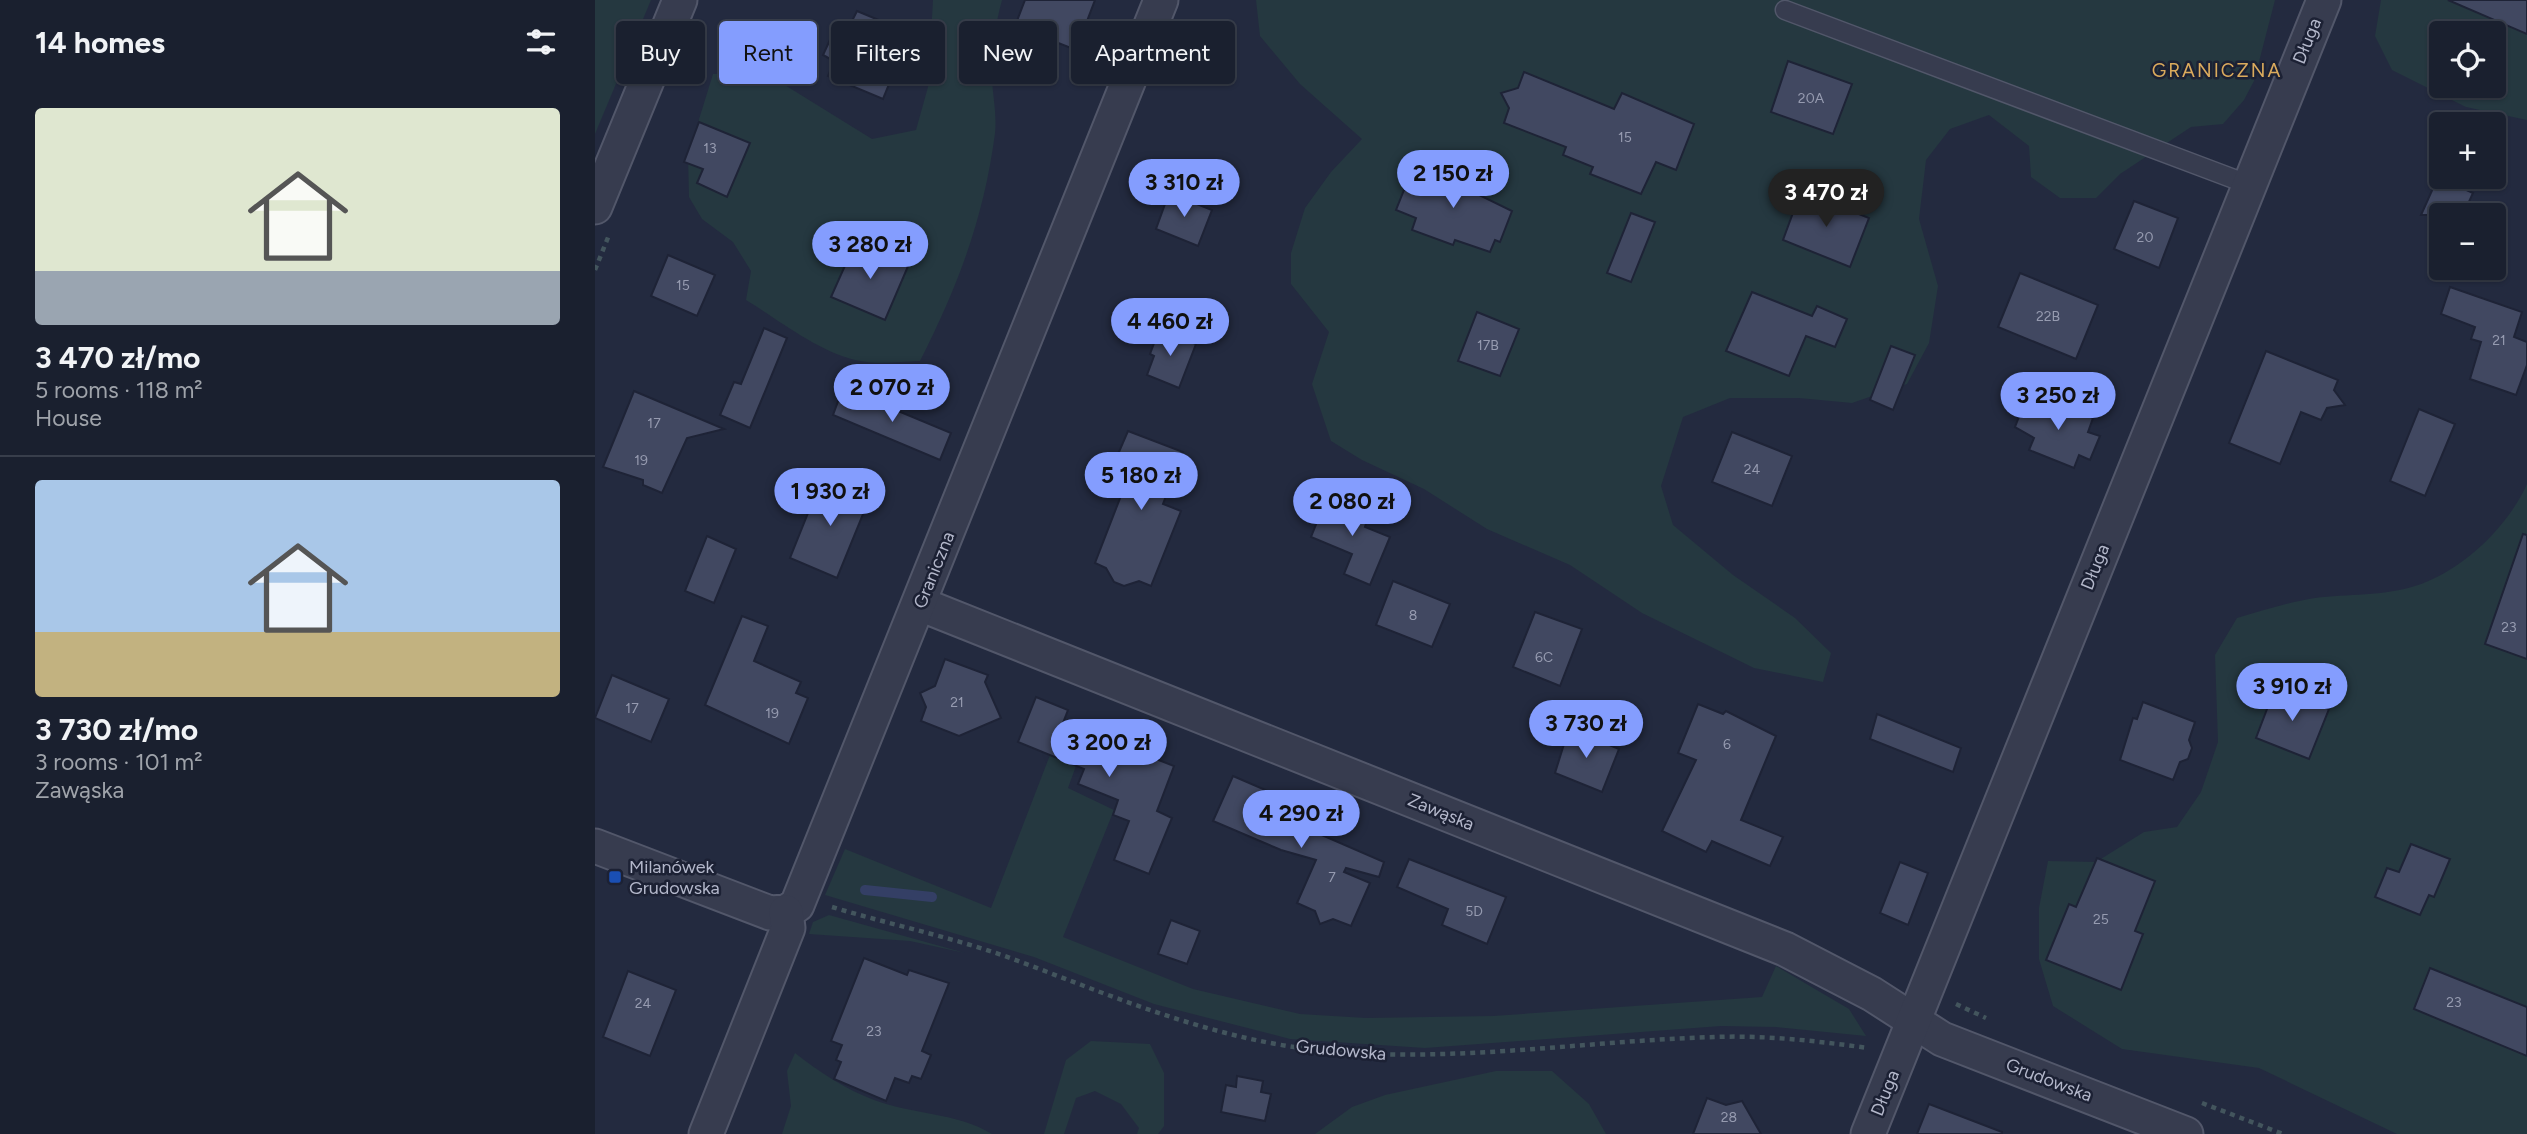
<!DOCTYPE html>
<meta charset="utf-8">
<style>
:root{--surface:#1a202f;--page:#272d3b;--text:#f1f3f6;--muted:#9fa3aa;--line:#383e4b;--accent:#849dfe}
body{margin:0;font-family:Figtree,sans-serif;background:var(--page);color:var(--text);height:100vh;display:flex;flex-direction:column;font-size:26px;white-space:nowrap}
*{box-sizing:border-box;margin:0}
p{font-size:23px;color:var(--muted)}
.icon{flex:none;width:38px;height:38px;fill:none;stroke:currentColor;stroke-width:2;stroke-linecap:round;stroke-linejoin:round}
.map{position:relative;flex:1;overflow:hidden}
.details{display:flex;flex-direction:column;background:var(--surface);width:595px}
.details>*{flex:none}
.top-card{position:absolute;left:21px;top:21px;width:665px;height:63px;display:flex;gap:14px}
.controls{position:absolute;left:1834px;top:21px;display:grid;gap:14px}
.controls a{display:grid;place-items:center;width:77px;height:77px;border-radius:7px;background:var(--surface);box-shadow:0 2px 5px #0004,0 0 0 2px var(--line);font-size:35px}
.price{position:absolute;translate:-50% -60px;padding:0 16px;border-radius:24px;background:var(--accent);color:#111;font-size:23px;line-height:46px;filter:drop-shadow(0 2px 4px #0008)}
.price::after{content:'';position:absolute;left:50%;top:42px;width:21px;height:16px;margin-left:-10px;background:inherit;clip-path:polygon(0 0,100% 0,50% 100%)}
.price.active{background:#222;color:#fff}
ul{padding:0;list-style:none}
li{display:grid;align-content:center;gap:14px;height:371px;padding:0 35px}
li+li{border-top:2px solid var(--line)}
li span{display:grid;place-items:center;height:217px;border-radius:7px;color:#555}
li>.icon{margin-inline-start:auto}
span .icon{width:126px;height:126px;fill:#fffc;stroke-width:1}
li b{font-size:30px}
h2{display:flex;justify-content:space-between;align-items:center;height:84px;padding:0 35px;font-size:30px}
.pill{padding:0 24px;border-radius:7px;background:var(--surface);box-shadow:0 2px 5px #0004,0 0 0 2px var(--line);font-size:24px;line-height:63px}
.pill.active{background:var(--accent);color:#111}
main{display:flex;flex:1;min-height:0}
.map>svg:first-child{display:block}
.green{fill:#253840;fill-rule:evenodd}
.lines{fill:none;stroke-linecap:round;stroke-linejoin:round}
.stream{stroke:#343f65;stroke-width:10}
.building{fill:#414861;stroke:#1e2336;stroke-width:2}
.service-casing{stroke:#52576a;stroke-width:21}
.minor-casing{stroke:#52576a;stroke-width:37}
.path{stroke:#43555d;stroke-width:4.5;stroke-dasharray:5 5;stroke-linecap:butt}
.service{stroke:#373c4f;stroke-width:18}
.minor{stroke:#373c4f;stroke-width:33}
.transit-dot{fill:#1a4fb4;stroke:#1c2134;stroke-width:2.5}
.labels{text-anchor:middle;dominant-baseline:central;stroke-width:5;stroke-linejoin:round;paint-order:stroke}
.number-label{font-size:14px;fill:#969bb0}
.street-label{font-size:18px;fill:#b3b7ca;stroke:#1c2134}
.poi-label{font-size:18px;fill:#b3b7ca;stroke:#1c2134;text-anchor:start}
.neighbourhood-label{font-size:19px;letter-spacing:2px;fill:#dbab5d;stroke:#1c2134}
</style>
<main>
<section class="details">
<h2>14 homes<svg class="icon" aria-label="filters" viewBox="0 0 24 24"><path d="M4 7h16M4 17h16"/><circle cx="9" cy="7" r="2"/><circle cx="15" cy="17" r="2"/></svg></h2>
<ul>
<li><span style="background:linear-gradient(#dfe7d0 75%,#9aa5b1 0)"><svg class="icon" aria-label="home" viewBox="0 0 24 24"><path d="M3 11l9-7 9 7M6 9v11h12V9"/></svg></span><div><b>3 470 zł/mo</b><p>5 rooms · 118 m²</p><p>House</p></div></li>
<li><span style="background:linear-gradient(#a9c7e8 70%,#c2b280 0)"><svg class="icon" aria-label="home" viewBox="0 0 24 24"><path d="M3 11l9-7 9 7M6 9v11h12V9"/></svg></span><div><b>3 730 zł/mo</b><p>3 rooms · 101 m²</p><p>Zawąska</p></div></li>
</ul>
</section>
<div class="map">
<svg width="1932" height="1134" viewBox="0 0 1932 1134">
<rect width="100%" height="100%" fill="#232a3f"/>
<g class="green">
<polygon points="0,0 56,0 0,134"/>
<path d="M338 0H407C400 26 396 53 397 80 398 97 402 116 400 133 389 218 363 286 325 361 303 362 281 365 260 360 221 350 184 320 151 300L156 271 138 242 107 219 94 197 93 155 118 74H172L277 139 321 130 333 87Z"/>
<polygon points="661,0 1680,0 1659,81 1649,100 1628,124 1596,127 1525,174 1501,198 1465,198 1436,177 1434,146 1394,115 1355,129 1331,160 1324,219 1343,286 1334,343 1312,384 1257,403 1204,398 1135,398 1088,417 1066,486 1078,525 1138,575 1200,618 1236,653 1228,682 1159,668 1047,613 975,565 892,529 829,489 767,460 736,441 717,384 734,332 696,284 696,253 710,208 736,172 767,139 705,84 665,36"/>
<path d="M1786 0H1932V120L1871 107 1797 70 1780 36ZM1846 33H1899V86H1846Z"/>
<path d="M1932 484V1134H1802L1664 1068 1527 1049 1458 1006 1444 959V908L1453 861 1501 862 1549 832 1582 827 1606 792 1623 742 1620 655 1642 618C1667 611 1694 602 1720 598 1752 594 1789 596 1820 586 1866 572 1913 527 1932 484Z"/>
<polygon points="455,755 481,766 473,788 519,810 468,937 598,989 705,1014 771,1018 898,1016 1167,997 1181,966 1254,1009 1271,1036 1181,1027 1126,1026 830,1048 695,1039 559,1004 439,957 230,895 250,849 396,908"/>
<polygon points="234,915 370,953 315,941 214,934 218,922"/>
<polygon points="496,1041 555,1044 569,1073 569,1126 563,1134 542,1134 544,1128 526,1104 500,1091 481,1098 469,1134 449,1134 471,1060"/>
<path d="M200 1053C224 1072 250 1089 279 1100 318 1115 361 1112 397 1134H187L196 1106 192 1071Z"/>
<polygon points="901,1071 957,1071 994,1104 1011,1134 720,1134 757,1107 790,1095"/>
</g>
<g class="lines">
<polyline class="stream" points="270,890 337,897"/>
</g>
<g class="building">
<polygon points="430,0 500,0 481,50 420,26"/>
<polygon points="1853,0 1932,0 1932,34"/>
<polygon points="262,11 315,33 288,99 233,76 239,61 228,55 234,42 242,22 254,27"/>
<polygon points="1193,61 1257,84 1238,134 1176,112"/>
<polygon points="929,72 1019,109 1027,93 1099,124 1081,170 1061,162 1046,194 995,174 998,167 968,155 971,147 909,123 914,108 906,93 923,88"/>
<polygon points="104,122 155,143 132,197 102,183 108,169 89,162"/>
<polygon points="840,168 881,183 878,192 917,211 905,242 900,240 895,252 860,240 858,245 817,230 821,218 801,210 817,170 836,178"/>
<polygon points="1843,177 1878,193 1868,215 1826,215"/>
<polygon points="1206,191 1274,218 1255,267 1188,240"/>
<polygon points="574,193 617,210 603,246 561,229"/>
<polygon points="1539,201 1583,218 1564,268 1519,249"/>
<polygon points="1036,213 1060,222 1036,282 1012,273"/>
<polygon points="261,241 314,264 290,320 236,297"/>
<polygon points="73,255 120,275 102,316 56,296"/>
<polygon points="1425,273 1503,305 1481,359 1403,327"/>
<polygon points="1855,287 1927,312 1919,337 1932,342 1932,365 1921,395 1875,379 1886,342 1876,339 1880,327 1846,314"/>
<polygon points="1157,292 1217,316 1222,306 1252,319 1240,347 1211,336 1194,376 1131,351"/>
<polygon points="882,312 924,329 905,376 863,361"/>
<polygon points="169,328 192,338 155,428 125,415 139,382 146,384"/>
<polygon points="564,330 601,344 584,388 552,375 559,356 555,354"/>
<polygon points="1296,346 1320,355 1298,410 1275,400"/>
<polygon points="1671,351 1743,380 1739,390 1750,405 1732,408 1726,420 1706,412 1685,464 1634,443"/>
<polygon points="248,388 356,433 345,460 238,415"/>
<polygon points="39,391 129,429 92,438 67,493 48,485 48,480 8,467"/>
<polygon points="1435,400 1451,407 1454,400 1498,418 1493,432 1505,436 1495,460 1484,455 1479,468 1434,450 1439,438 1420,427 1427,409 1431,410"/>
<polygon points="1824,409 1860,424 1830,496 1795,481"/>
<polygon points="533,431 588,452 568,504 586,511 556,586 544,581 529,586 519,582 511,568 500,563 534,475 517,468"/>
<polygon points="1137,432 1197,456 1177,506 1117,482"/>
<polygon points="227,478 275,497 242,578 195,558"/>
<polygon points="732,497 774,514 770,527 795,537 775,585 749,574 757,554 716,537"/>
<polygon points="1928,534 1932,535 1932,659 1890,644"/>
<polygon points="112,536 141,549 119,603 90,591"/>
<polygon points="798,581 855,604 837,647 781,625"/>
<polygon points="940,612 987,629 965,686 918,667"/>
<polygon points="147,616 173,626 159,661 206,682 201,693 213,698 194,744 110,705"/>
<polygon points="350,659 393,675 390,682 406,718 364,736 326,721 331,707 325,693 340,686"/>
<polygon points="17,675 74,699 56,742 0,718"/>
<polygon points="1680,688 1734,709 1714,759 1661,738"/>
<polygon points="441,697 473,710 468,723 579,766 562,811 577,818 554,874 519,860 534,821 518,815 523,800 483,784 489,769 423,742"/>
<polygon points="1548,702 1600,722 1594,740 1597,748 1593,759 1585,762 1578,780 1525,760 1538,718 1542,719"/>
<polygon points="1103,704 1128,714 1131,711 1181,736 1146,820 1188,837 1175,866 1117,841 1111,852 1067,831 1101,760 1083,753"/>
<polygon points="1282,714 1366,748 1358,772 1275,739"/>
<polygon points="974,728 1024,749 1007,792 960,773"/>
<polygon points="638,776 707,806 699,823 789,862 784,877 751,868 749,872 775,883 756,926 738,919 725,924 720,911 702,903 721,860 686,850 618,821"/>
<polygon points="1816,844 1855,859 1839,897 1834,895 1825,915 1780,897 1792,868 1804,872"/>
<polygon points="1502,858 1560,881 1540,931 1548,934 1526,990 1451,960 1474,904 1481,907"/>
<polygon points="814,859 911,897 892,944 847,925 853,909 802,887"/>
<polygon points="1305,862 1333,873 1313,925 1285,913"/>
<polygon points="576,920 605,931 592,964 563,954"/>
<polygon points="269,958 312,975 314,970 354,983 327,1051 336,1055 326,1079 317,1076 314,1083 300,1078 291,1101 239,1079 246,1062 241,1060 247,1045 236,1041"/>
<polygon points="1835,968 1932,1007 1932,1056 1819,1009"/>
<polygon points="33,971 81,990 55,1056 8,1037"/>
<polygon points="642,1076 668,1081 666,1092 676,1094 670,1121 626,1112 631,1085 641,1087"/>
<polygon points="1112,1098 1131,1105 1147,1101 1166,1134 1098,1134"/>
<polygon points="1334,1104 1407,1132 1407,1134 1322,1134"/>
</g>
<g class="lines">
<g class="service-casing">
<polyline id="service" points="1190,10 1655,185"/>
</g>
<g class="minor-casing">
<g id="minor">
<polyline points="0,207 85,0"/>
<polyline points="325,604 1190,949 1277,994 1347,1039 1591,1134"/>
<polyline points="0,846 175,913 191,912 202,905 566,0"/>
<polyline points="111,1134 193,928 191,912"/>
<polyline points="1273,1134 1729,0"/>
</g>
</g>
<g class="path">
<polyline points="0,270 14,235"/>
<path d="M237 907C300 926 366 939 426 962 527 1000 623 1041 732 1051 861 1063 989 1041 1119 1037 1170 1035 1222 1041 1273 1048"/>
<polyline points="1361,1004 1391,1018"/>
<polyline points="1607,1103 1688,1134"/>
</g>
<use href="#service" class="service"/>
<use href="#minor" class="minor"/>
</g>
<rect class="transit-dot" x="13" y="870" width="14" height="14" rx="3.5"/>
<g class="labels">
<g class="number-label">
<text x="1216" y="98">20A</text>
<text x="1030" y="137">15</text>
<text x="115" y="148">13</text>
<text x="1550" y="237">20</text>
<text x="88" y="285">15</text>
<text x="1453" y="316">22B</text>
<text x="1904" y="340">21</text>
<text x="893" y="345">17B</text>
<text x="59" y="423">17</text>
<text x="46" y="460">19</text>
<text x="1157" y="469">24</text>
<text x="818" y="615">8</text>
<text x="1914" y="627">23</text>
<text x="949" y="657">6C</text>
<text x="362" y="702">21</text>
<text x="37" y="708">17</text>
<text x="177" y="713">19</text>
<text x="1132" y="744">6</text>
<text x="737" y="877">7</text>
<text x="879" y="911">5D</text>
<text x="1506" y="919">25</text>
<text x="1859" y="1002">23</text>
<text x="48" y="1003">24</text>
<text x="279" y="1031">23</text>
<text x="1134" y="1117">28</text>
</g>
<g class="street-label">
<text transform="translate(1712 41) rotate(-68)">Długa</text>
<text transform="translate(1500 567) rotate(-68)">Długa</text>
<text transform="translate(339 570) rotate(-68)">Graniczna</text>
<text transform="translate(846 812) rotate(22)">Zawąska</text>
<text transform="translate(746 1050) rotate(5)">Grudowska</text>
<text transform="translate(1454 1080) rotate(21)">Grudowska</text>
<text transform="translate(1290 1093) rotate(-68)">Długa</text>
</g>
<g class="poi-label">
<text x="34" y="867">Milanówek<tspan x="34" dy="21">Grudowska</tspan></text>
</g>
<g class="neighbourhood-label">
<text x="1622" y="70">GRANICZNA</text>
</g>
</g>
</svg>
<div class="controls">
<a><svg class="icon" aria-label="locate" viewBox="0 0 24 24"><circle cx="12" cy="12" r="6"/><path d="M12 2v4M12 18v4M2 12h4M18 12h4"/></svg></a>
<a>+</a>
<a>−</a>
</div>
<b class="price" style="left:858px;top:210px">2 150 zł</b>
<b class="price" style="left:589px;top:219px">3 310 zł</b>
<b class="price active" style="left:1231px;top:229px">3 470 zł</b>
<b class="price" style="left:275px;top:281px">3 280 zł</b>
<b class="price" style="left:575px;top:358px">4 460 zł</b>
<b class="price" style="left:297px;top:424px">2 070 zł</b>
<b class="price" style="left:1463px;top:432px">3 250 zł</b>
<b class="price" style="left:546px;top:512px">5 180 zł</b>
<b class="price" style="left:235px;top:528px">1 930 zł</b>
<b class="price" style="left:757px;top:538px">2 080 zł</b>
<b class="price" style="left:1697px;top:723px">3 910 zł</b>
<b class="price" style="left:991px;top:760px">3 730 zł</b>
<b class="price" style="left:514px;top:779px">3 200 zł</b>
<b class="price" style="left:706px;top:850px">4 290 zł</b>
<div class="top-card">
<a class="pill">Buy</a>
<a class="pill active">Rent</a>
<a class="pill">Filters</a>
<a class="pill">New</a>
<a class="pill">Apartment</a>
</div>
</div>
</main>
